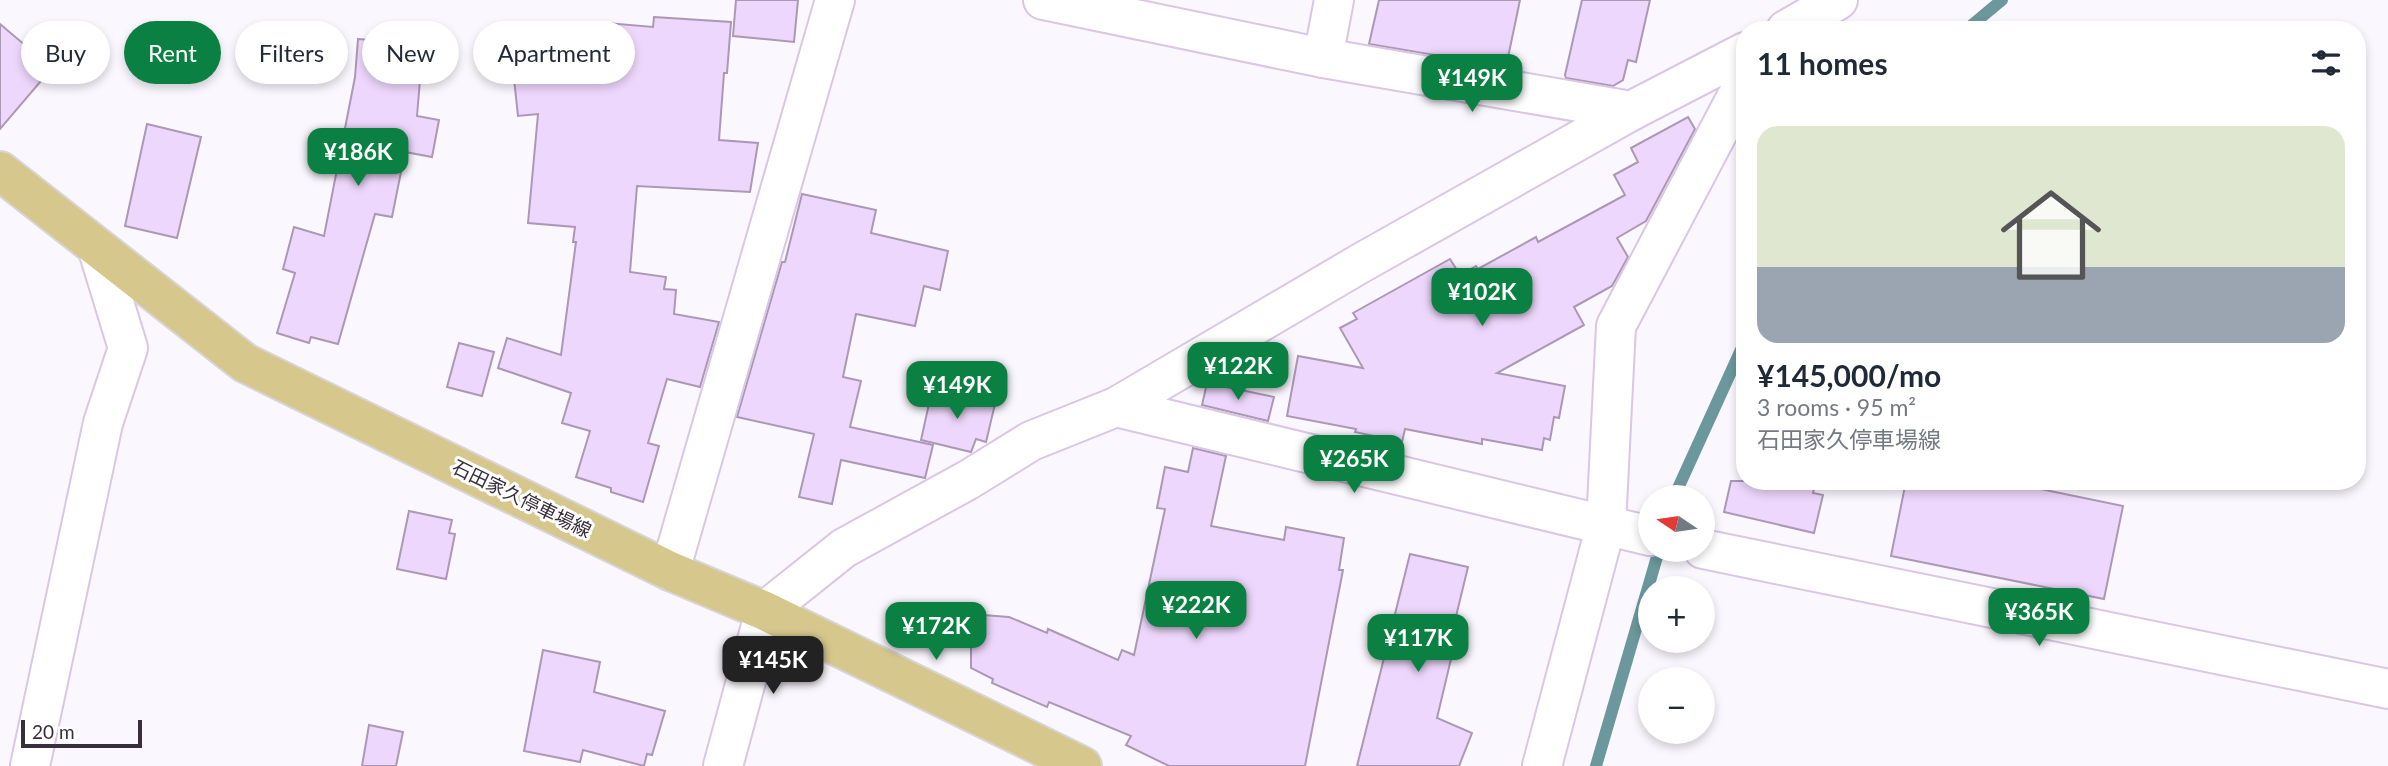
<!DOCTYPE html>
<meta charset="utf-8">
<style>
:root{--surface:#fff;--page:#f6f6f7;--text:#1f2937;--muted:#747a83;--line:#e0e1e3;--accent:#0b8043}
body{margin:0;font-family:Lato,"Noto Sans JP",sans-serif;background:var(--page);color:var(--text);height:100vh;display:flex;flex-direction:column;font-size:26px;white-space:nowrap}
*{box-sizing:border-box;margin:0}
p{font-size:23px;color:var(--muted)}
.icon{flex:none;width:38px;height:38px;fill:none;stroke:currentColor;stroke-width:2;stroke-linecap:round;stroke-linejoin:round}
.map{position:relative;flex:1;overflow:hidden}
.side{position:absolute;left:1736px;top:21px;width:630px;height:469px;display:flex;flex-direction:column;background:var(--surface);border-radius:28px;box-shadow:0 4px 10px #0003}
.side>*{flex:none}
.guide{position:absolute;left:21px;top:21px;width:665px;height:63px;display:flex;gap:14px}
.needle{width:46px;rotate:283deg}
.buttons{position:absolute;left:1638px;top:485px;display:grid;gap:14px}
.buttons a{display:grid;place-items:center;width:77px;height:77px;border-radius:50%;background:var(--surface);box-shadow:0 4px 10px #0003;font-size:35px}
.scale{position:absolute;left:21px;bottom:18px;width:121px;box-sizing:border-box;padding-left:7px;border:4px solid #372f3b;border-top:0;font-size:19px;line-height:24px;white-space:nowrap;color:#372f3b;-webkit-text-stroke:5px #fff;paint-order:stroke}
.price{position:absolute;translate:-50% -60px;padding:0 16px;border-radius:14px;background:var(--accent);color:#fff;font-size:23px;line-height:46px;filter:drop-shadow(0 2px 4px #0008)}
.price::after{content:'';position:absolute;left:50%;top:42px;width:21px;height:16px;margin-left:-10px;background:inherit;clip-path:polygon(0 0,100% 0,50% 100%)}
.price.current{background:#222;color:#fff}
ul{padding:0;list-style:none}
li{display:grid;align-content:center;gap:14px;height:371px;padding:0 21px}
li+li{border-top:2px solid var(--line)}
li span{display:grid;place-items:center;height:217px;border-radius:21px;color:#555}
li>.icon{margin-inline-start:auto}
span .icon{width:126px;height:126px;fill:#fffc;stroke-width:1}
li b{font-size:30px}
h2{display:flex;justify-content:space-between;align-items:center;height:84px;padding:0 21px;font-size:30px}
.tag{padding:0 24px;border-radius:32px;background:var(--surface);box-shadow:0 4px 10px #0003;font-size:24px;line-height:63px}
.tag.current{background:var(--accent);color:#fff}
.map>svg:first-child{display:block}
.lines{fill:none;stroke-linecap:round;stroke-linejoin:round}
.stream{stroke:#6b989c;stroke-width:12}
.building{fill:#eed7fc;stroke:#ab98b5;stroke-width:2}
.minor-casing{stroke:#dac6e5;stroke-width:42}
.major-casing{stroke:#d7d5d8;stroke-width:42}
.minor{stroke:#fff;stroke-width:38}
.major{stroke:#d6c88d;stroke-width:38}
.labels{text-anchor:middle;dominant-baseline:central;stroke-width:6;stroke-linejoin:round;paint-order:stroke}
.street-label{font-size:19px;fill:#372f3b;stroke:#fff}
</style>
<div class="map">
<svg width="2388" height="766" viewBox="0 0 2388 766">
<rect width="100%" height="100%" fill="#fbf7fe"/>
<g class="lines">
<g class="stream">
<polyline points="1966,30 2002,0"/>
<polyline points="1674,497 1745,341"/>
<polyline points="1596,766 1659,550"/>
</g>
</g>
<g class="building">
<polygon points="736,0 798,0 794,42 733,36"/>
<polygon points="1379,0 1520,0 1506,67 1369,44"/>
<polygon points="1582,0 1650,0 1636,62 1628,60 1623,80 1613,86 1566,78 1565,75"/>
<polygon points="654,17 731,22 727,73 724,73 719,140 758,143 750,192 637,186 630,272 666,277 664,289 676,290 674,314 719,322 700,387 667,379 648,443 659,446 643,502 611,492 611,488 576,477 590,431 562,423 571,393 498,368 507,338 561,355 576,242 573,242 575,227 528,223 538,114 518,116 512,60 605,51 607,23 653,27"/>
<polygon points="0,24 52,68 0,129"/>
<polygon points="358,39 423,44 417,116 439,120 432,157 405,152 392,217 375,214 338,344 311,337 309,343 277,333 295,273 283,269 294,227 324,236 355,77"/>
<polygon points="1688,117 1695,129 1646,221 1617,238 1628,257 1612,286 1574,307 1584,325 1497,373 1565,386 1559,418 1554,417 1550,440 1544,438 1542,450 1482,439 1482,444 1405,429 1402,442 1355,432 1356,429 1287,416 1298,356 1363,368 1340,328 1357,319 1353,313 1450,259 1460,275 1476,266 1478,269 1536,237 1538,242 1625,195 1614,175 1638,162 1631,148"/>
<polygon points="147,124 201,137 177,238 125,226"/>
<polygon points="802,194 876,210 871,233 948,251 940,290 924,286 915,326 856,314 843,377 861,381 850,427 933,445 925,478 841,460 832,504 799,497 814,434 737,417 782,262 785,262"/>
<polygon points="459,343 494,352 482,396 447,387"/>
<polygon points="1207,383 1274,397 1268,421 1202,405"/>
<polygon points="932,390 995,404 986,442 976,439 971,452 921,440"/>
<polygon points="1193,448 1226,456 1211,526 1284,540 1286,527 1344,538 1339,570 1343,570 1305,766 1169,766 1126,745 1131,736 1049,702 1047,707 992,683 993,679 971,668 971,614 1009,617 1047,633 1048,629 1118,660 1122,650 1134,655 1165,509 1157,508 1165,467 1188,472"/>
<polygon points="1731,481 1816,481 1813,493 1823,495 1814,533 1724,512"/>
<polygon points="1906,481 2001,481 2123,506 2104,599 1891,556"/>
<polygon points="409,511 452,520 449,533 455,534 446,579 397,569"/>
<polygon points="1410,554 1468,567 1451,637 1456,638 1437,718 1472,733 1459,766 1357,766"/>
<polygon points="543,650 600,662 594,692 665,711 652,755 647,754 644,766 583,750 580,762 524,751"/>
<polygon points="369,725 403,732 396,766 362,766"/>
</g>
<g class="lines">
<g class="minor-casing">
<g id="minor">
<polyline points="1043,0 1323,58 1631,111"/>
<polyline points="1786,30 1838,0"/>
<polyline points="1323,58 1334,0"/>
<polyline points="1116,407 1650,536"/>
<polyline points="1703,549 2388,689"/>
<polyline points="670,571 835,0"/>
<polyline points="30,766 103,423 128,348 98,250"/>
<polyline points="723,766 765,611 844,548 968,480 1031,441 1116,407 1361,263 1631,111 1745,52"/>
<polyline points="1542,766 1606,525 1616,326 1745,81"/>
</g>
</g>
<g class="major-casing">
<polyline id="major" points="0,171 245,363 670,571 765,611 1082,766"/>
</g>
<use href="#minor" class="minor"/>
<use href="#major" class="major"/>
</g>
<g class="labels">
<g class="street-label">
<text transform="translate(522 498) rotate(26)">石田家久停車場線</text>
</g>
</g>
</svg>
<div class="buttons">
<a><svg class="needle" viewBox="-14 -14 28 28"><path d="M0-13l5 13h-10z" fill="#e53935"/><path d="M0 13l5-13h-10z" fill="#747a83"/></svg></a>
<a>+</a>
<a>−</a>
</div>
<div class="scale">20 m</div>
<b class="price" style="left:1472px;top:114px">¥149K</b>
<b class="price" style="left:358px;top:188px">¥186K</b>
<b class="price" style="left:1482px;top:328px">¥102K</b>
<b class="price" style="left:1238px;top:402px">¥122K</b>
<b class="price" style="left:957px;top:421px">¥149K</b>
<b class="price" style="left:1354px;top:495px">¥265K</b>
<b class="price" style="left:1196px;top:641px">¥222K</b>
<b class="price" style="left:2039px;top:648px">¥365K</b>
<b class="price" style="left:936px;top:662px">¥172K</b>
<b class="price" style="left:1418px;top:674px">¥117K</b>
<b class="price current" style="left:773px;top:696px">¥145K</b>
<div class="guide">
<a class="tag">Buy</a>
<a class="tag current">Rent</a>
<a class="tag">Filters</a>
<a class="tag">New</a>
<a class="tag">Apartment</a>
</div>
<section class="side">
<h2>11 homes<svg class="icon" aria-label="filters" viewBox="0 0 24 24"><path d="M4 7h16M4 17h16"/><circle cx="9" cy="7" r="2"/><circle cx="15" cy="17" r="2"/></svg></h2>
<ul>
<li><span style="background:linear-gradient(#dfe7d0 65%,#9aa5b1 0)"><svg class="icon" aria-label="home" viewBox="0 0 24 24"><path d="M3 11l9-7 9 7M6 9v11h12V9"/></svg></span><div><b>¥145,000/mo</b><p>3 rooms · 95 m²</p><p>石田家久停車場線</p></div></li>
</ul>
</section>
</div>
